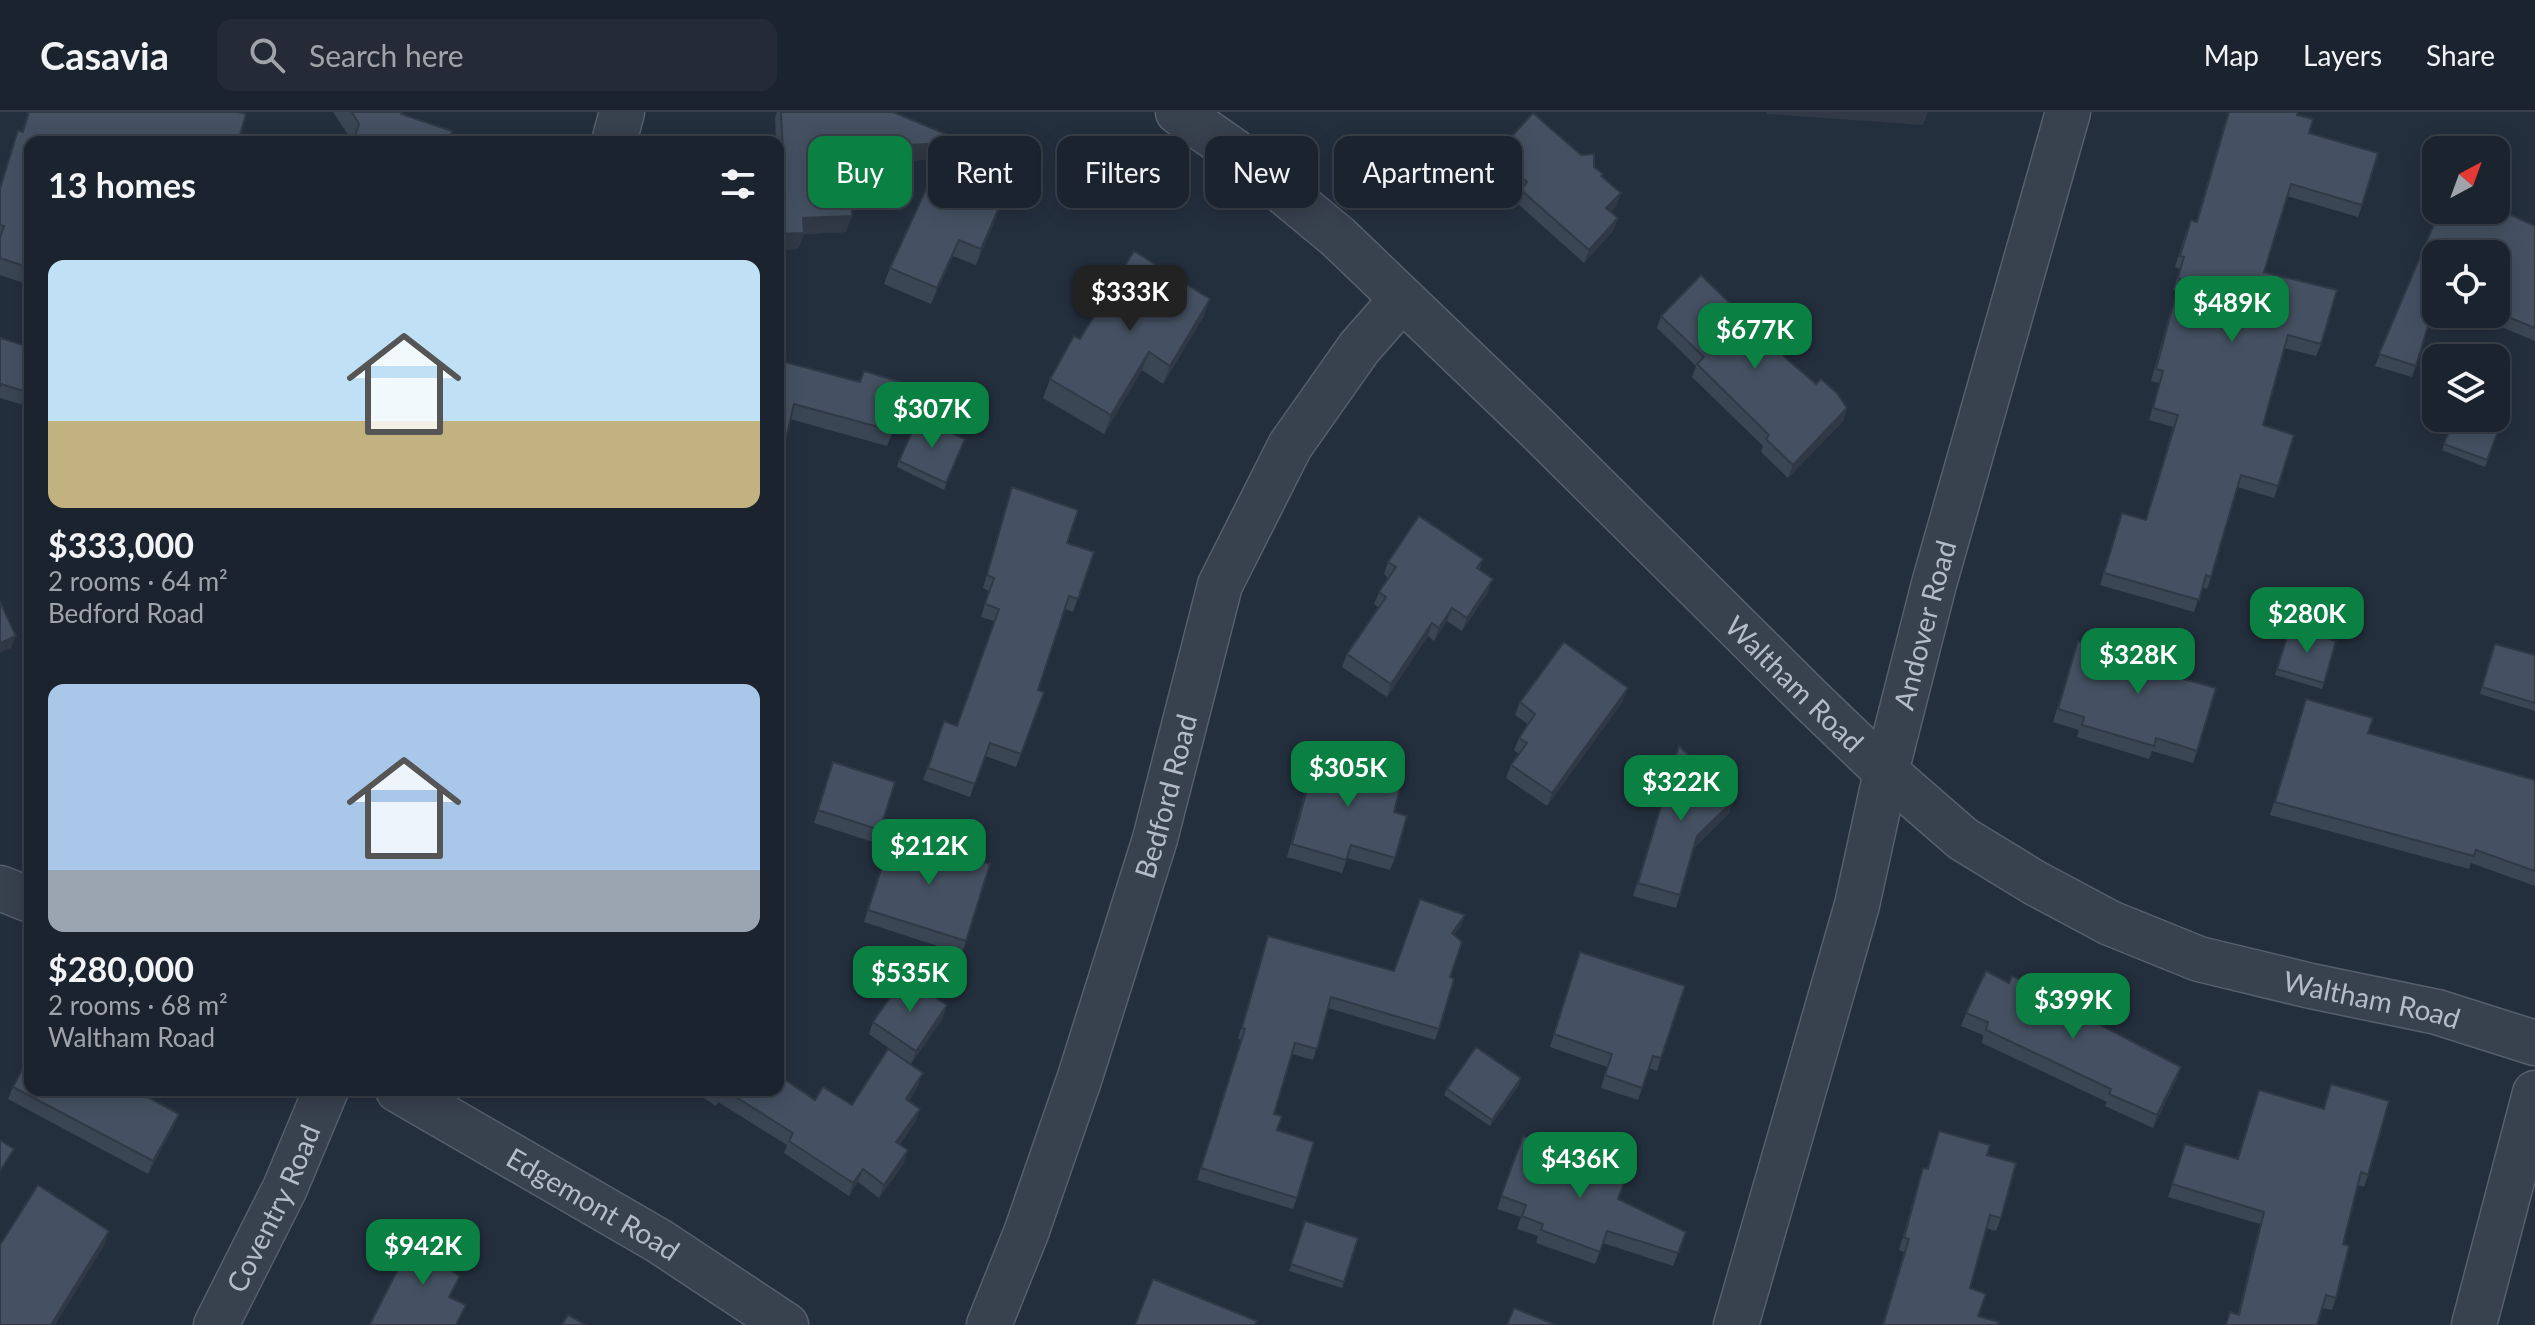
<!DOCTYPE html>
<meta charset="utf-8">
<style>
:root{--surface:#1b232e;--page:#242b36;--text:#f1f3f6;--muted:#a0a4aa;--line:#39404a;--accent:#0b8043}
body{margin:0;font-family:Lato,sans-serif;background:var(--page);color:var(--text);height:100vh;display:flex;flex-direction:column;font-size:30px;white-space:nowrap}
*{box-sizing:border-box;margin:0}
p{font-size:26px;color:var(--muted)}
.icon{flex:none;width:44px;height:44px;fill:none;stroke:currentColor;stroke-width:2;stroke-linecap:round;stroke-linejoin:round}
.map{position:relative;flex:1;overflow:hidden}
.sheet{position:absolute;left:24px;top:24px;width:760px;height:960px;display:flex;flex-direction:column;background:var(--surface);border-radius:16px;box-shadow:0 4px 20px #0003,0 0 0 2px var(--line)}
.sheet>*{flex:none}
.banner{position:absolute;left:808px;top:24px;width:760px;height:72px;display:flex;gap:16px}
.needle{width:52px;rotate:41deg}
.fabs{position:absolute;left:2422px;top:24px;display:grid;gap:16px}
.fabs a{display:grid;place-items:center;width:88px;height:88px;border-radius:16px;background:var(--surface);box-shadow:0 4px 20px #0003,0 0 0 2px var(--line);font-size:40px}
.price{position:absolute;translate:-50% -68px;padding:0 18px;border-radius:16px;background:var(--accent);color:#fff;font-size:26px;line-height:52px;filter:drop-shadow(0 2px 4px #0008)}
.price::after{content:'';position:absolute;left:50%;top:48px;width:24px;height:18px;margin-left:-12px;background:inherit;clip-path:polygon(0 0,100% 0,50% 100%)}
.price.active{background:#222;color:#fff}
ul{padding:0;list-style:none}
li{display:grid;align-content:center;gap:16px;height:424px;padding:0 24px}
li span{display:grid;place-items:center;height:248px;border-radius:16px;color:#555}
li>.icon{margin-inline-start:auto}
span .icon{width:144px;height:144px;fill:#fffc;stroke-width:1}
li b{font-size:34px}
h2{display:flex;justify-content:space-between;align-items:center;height:96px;padding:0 24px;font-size:34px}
.pill{padding:0 28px;border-radius:16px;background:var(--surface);box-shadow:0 4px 20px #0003,0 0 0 2px var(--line);font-size:28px;line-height:72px}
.pill.active{background:var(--accent);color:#fff}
header{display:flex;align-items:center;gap:48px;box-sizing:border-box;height:112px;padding:0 40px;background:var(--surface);border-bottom:2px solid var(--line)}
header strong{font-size:38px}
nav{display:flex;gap:44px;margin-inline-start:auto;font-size:28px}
.search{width:560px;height:72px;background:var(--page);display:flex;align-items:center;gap:20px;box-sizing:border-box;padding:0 28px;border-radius:16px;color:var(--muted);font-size:30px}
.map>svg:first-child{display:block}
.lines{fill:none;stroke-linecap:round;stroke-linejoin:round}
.minor-casing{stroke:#565f6c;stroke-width:47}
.tertiary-casing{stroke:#565f6c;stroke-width:47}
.minor{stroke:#38414e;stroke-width:44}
.tertiary{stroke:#38414e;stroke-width:44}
.wall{fill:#3b4654}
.shaded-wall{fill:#303945}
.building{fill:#455162;stroke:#303945;stroke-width:2}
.labels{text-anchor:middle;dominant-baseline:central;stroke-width:7;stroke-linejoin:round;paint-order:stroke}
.street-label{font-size:28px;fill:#b4bcc9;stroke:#1d2633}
</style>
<header>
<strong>Casavia</strong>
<div class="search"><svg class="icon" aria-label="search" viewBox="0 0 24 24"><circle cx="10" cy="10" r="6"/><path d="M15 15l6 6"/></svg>Search here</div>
<nav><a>Map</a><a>Layers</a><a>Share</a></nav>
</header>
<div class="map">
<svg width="2535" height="1213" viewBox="0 0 2535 1213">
<rect width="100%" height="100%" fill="#242f3e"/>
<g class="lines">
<g class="minor-casing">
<g id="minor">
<polyline points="614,30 622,0"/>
<polyline points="0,776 30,788"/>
<path id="s1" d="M398 978 659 1129 786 1213"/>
<path id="s2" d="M216 1213 285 1076 326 978"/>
<path id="s3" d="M989 1213 1026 1121 1080 965 1155 727 1220 473 1290 334 1359 236 1402 187"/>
<polyline points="1736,1213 1857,793 1886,660"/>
<polyline points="2474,1213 2535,981"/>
</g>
</g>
<g class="tertiary-casing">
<g id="tertiary">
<path id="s4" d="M1178 0 1234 39 1338 125 1537 316 1809 586 1886 660 1963 727 2035 771 2110 811 2199 847 2311 874 2437 900 2535 931"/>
<path id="s5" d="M1886 660 1934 472 2068 0"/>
</g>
</g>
<use href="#minor" class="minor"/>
<use href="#tertiary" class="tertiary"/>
</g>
<g class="wall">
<polygon points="28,0 238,0 30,30 30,173 0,163 0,74 18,18 22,20"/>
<polygon points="333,0 402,0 401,2 450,26 353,30"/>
<polygon points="777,0 893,0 1012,68 976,153 953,144 931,192 884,172 890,156 940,47 850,52 846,120 804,122 798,137 778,138 778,30 776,30 775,6"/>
<polygon points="2228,0 2298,0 2297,3 2309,21 2362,93 2358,105 2287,84 2264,160 2321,232 2316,244 2284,236 2263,313 2278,374 2274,386 2237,375 2211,465 2207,477 2202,475 2194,500 2100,473 2122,401 2146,408 2173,315 2149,308 2159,271 2151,269 2176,179 2173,178 2180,157 2175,155 2186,120 2196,110"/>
<polygon points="1496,42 1594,55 1603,62 1602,65 1621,81 1616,94 1610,100 1618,106 1613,119 1584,151 1516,90 1520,81 1492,55"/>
<polygon points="2440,98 2535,114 2535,229 2470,202 2496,202 2496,142 2436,142 2416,254 2412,265 2375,254"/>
<polygon points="1210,187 1203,205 1163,272 1142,258 1104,322 1043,286 1050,267 1080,227"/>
<polygon points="1661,204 1789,249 1847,296 1843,309 1788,366 1761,340 1763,334 1692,265 1696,254 1657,216"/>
<polygon points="0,226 30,235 30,295 0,286"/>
<polygon points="778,241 785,250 859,270 864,259 893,319 887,334 790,307 778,356"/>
<polygon points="2508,293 2485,355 2442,338 2454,306"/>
<polygon points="965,327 944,378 897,355 899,349"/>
<polygon points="1012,375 1067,431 1094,440 1073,500 1065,497 1038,578 1044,580 1016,655 985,644 970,685 923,668 944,609 957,614 994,509 981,505 989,479 983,476"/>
<polygon points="1483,447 1479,458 1488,480 1462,519 1447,509 1434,529 1428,524 1387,585 1342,555 1347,542 1379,496 1374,492 1379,480 1388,466 1384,462 1388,450"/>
<polygon points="2290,515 2336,529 2322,577 2275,563"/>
<polygon points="2078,529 2144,549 2150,532 2184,567 2197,639 2193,651 2152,639 2149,647 2077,625 2079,618 2053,610"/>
<polygon points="2492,538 2535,543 2535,599 2480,582"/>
<polygon points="2306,587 2368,621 2535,668 2535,774 2471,751 2469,757 2270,703"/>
<polygon points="1623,589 1547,694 1506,666 1511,653 1519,642 1514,638 1519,626 1528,612 1515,603 1520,590"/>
<polygon points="1328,631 1394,700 1395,746 1390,758 1347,746 1342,761 1287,745 1309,665 1314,652 1320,654"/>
<polygon points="1679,634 1729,701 1694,736 1676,796 1633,784"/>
<polygon points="833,650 880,718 876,731 814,711"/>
<polygon points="888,734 966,829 962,842 864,810"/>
<polygon points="1465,803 1461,814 1454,823 1450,865 1439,917 1435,928 1328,896 1313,948 1292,942 1274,1002 1277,1018 1297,1086 1293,1097 1197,1068 1241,928 1238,927 1268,824 1394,859"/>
<polygon points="1576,853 1661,946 1657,959 1649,956 1638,988 1601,976 1607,955 1550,935"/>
<polygon points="2009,871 2090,908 2181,955 2177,967 2153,1016 2105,994 2107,990 1982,931 1983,923 1961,914 1966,901"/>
<polygon points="943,906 911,952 869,922 873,910"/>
<polygon points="2331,972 2368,1063 2364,1075 2358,1073 2343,1132 2336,1186 2332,1198 2322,1196 2317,1213 2225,1213 2230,1200 2238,1202 2260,1112 2168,1085 2185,1032 2237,1047 2259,978 2323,997"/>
<polygon points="1519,973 1490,1014 1444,983 1447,977"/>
<polygon points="918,974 909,989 920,997 915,1010 900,1032 904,1051 879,1086 858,1070 849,1084 784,1041 787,1033 718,990 716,994 691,978 778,978 815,988 852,993"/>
<polygon points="13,975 179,1002 174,1014 148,1062 8,987"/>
<polygon points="1939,1019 1987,1043 2001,1106 1996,1119 1986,1116 1970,1176 1978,1204 1998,1213 1882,1213 1904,1140 1899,1138 1919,1069 1923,1056 1927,1057"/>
<polygon points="1523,1024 1618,1087 1686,1120 1673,1154 1603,1131 1595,1152 1536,1131 1538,1124 1517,1117 1521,1105 1497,1097"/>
<polygon points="1305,1109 1358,1126 1342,1176 1289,1159"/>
</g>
<g class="shaded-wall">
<polygon points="1767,0 1928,0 1923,13 1767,2"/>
<polygon points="947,31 941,47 843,52 849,36"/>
<polygon points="1018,52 1012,68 976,153 981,137"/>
<polygon points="1621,81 1616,94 1602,109 1606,96"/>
<polygon points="852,104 846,120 804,122 798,137 778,138 778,122 803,106"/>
<polygon points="1618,106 1613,119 1584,151 1589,138"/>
<polygon points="959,128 953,144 931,192 937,176"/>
<polygon points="1210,187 1203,205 1163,272 1170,254"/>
<polygon points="1149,240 1142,258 1104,322 1111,303"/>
<polygon points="1847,296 1843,309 1788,366 1793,353"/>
<polygon points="1493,467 1488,480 1462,519 1467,506"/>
<polygon points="1452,496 1447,509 1434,529 1439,516"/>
<polygon points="1432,511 1428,524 1387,585 1391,572"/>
<polygon points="16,524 11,536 0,541 0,531"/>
<polygon points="1628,576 1623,589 1547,694 1552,681"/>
<polygon points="1734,688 1729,701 1692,737 1697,724"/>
<polygon points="1465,803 1461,814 1447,832 1452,821"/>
<polygon points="947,893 943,906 911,952 916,939"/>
<polygon points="2181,955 2177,967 2153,1016 2157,1003"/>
<polygon points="923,961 918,974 902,1000 906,987"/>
<polygon points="1521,966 1519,973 1490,1014 1492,1008"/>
<polygon points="920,997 915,1010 892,1042 896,1030"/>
<polygon points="179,1002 174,1014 148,1062 153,1049"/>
<polygon points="908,1038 904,1051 879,1086 884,1073"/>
<polygon points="863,1057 858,1070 849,1084 853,1071"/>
<polygon points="109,1119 105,1132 55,1213 51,1213"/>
</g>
<g class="building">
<polygon points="29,0 238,0 246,2 238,30 30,30 30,156 0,146 0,126 4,114 0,113 0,77 18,18 23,20"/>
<polygon points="352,0 402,0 401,2 452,19 450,26 462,30 353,30 359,12"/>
<polygon points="781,0 893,0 1018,52 981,137 959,128 937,176 890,156 947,31 849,36 852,104 803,106 804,121 778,122 778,58 784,58"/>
<polygon points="2229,0 2298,0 2297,3 2313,7 2309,21 2378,41 2362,93 2291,72 2264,160 2337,178 2321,232 2288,223 2263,313 2294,323 2278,374 2241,363 2211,465 2206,463 2199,488 2104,461 2122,401 2146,408 2178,303 2153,296 2163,259 2156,257 2180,167 2178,166 2184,145 2180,144 2191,108 2197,110"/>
<polygon points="1533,1 1581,43 1594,42 1594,55 1603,62 1601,64 1621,81 1606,96 1618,106 1589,138 1521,78 1527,70 1496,42"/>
<polygon points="2496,96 2535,114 2535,216 2496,200 2496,142 2436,142 2436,187 2416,254 2379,242 2440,98 2496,98"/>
<polygon points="1134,139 1210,187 1170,254 1149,240 1111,303 1050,267 1074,224 1080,227"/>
<polygon points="1701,163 1789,249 1816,272 1821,267 1837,281 1847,296 1793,353 1766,327 1769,323 1697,252 1704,245 1661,204"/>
<polygon points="0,226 30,235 30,281 1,272 0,275"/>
<polygon points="778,241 786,243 785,250 860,270 864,259 907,272 893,319 794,292 781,348 778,347"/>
<polygon points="2496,289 2508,293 2487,348 2444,332 2454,306 2496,306"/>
<polygon points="918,306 965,327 946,371 899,349"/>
<polygon points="1012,375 1078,398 1067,431 1094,440 1078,487 1069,484 1038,578 1044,580 1021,642 990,631 975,672 928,656 944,609 957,614 999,497 985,492 994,466 987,463"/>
<polygon points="1419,404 1483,447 1477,456 1493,467 1467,506 1452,496 1439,516 1432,511 1391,572 1347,542 1386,485 1379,480 1396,455 1388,450"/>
<polygon points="0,490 16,524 0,531"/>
<polygon points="2290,515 2336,529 2324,571 2277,557"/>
<polygon points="2078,529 2145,549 2150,532 2191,544 2184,567 2216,576 2197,639 2156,626 2154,634 2082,613 2084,605 2058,597"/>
<polygon points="1564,530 1628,576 1552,681 1511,653 1527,631 1519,626 1535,602 1520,590"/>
<polygon points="2495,532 2535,543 2535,591 2482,575"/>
<polygon points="2306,587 2373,606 2368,621 2535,668 2535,759 2476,738 2474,744 2275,690"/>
<polygon points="1328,631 1359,640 1358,663 1400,676 1394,700 1407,704 1395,746 1351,733 1346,748 1292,732 1314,652 1321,654"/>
<polygon points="1679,634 1734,688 1697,724 1680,783 1638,771"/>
<polygon points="833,650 895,670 880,718 818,698"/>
<polygon points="893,721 990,752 966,829 868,798"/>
<polygon points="1420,787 1465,803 1452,821 1462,830 1450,865 1454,867 1439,917 1331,885 1317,937 1295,931 1274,1002 1282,1004 1277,1018 1314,1030 1297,1086 1201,1056 1245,917 1242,916 1268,824 1394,859"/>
<polygon points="1580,840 1685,874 1661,946 1653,944 1642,976 1605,963 1612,942 1554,922"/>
<polygon points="1986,859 2009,871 2012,864 2092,901 2089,907 2181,955 2157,1003 2109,982 2111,977 1986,918 1988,910 1966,901"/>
<polygon points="904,865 947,893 916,939 873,910"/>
<polygon points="1476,935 1521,966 1492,1008 1447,977"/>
<polygon points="888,937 923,961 906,987 920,997 896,1030 908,1038 884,1073 863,1057 853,1071 789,1029 793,1021 725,978 778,978 778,963 815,988 823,975 852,993"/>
<polygon points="30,942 30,978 135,978 179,1002 153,1049 13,975"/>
<polygon points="2331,972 2389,989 2368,1063 2361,1060 2343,1132 2349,1134 2336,1186 2326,1183 2317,1213 2226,1213 2230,1200 2239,1203 2264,1100 2172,1072 2185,1032 2238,1047 2259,978 2324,997"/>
<polygon points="1939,1019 1990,1033 1987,1043 2016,1051 2001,1106 1990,1103 1970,1176 1986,1182 1978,1204 1999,1210 1998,1213 1883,1213 1909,1127 1904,1126 1923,1056 1928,1057"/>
<polygon points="1523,1024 1627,1063 1618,1087 1686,1120 1678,1141 1607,1119 1600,1140 1541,1118 1543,1112 1522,1104 1526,1093 1501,1084"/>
<polygon points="0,1028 14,1037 0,1059"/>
<polygon points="38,1073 109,1119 51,1213 0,1213 0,1133"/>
<polygon points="1305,1109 1358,1126 1344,1170 1291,1152"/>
<polygon points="418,1118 463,1141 453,1160 460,1164 449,1185 466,1193 456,1213 373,1213 370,1212"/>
<polygon points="1153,1167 1257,1209 1255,1213 1135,1213"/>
<polygon points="1514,1196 1556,1213 1507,1213"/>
<polygon points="568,1203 586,1213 562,1213"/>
</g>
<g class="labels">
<g class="street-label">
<text stroke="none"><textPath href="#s5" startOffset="152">Andover Road</textPath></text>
<text stroke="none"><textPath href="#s4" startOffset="842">Waltham Road</textPath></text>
<text stroke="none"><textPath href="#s3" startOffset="558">Bedford Road</textPath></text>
<text stroke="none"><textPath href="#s4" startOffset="1514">Waltham Road</textPath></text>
<text stroke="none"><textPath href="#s1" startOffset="226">Edgemont Road</textPath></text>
<text stroke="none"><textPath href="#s2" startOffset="130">Coventry Road</textPath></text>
</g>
</g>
</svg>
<div class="fabs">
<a><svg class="needle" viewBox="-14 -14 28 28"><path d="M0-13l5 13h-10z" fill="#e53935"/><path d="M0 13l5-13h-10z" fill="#a0a4aa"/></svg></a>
<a><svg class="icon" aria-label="locate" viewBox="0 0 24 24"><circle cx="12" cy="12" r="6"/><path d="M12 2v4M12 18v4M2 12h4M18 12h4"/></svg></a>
<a><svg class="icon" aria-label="layers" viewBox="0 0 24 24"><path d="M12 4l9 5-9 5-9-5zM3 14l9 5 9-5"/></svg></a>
</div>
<b class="price active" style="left:1130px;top:221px">$333K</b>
<b class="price" style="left:2232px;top:232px">$489K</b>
<b class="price" style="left:1755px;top:259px">$677K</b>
<b class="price" style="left:932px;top:338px">$307K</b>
<b class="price" style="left:2307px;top:543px">$280K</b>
<b class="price" style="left:2138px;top:584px">$328K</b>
<b class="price" style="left:1348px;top:697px">$305K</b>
<b class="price" style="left:1681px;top:711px">$322K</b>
<b class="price" style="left:929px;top:775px">$212K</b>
<b class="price" style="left:910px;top:902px">$535K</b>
<b class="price" style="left:2073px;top:929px">$399K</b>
<b class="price" style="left:1580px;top:1088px">$436K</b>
<b class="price" style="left:423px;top:1175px">$942K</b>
<div class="banner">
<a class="pill active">Buy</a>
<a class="pill">Rent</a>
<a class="pill">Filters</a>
<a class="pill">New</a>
<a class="pill">Apartment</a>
</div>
<section class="sheet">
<h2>13 homes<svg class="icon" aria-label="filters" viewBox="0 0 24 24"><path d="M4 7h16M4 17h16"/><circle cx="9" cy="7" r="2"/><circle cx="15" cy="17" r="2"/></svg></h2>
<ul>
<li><span style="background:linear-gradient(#bfe0f5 65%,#c2b280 0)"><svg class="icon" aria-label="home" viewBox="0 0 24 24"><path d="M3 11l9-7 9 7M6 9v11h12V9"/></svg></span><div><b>$333,000</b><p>2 rooms · 64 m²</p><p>Bedford Road</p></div></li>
<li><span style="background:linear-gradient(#a9c7e8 75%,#9aa5b1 0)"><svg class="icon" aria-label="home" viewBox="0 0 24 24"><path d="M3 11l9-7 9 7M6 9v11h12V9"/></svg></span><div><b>$280,000</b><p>2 rooms · 68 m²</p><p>Waltham Road</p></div></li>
</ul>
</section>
</div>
